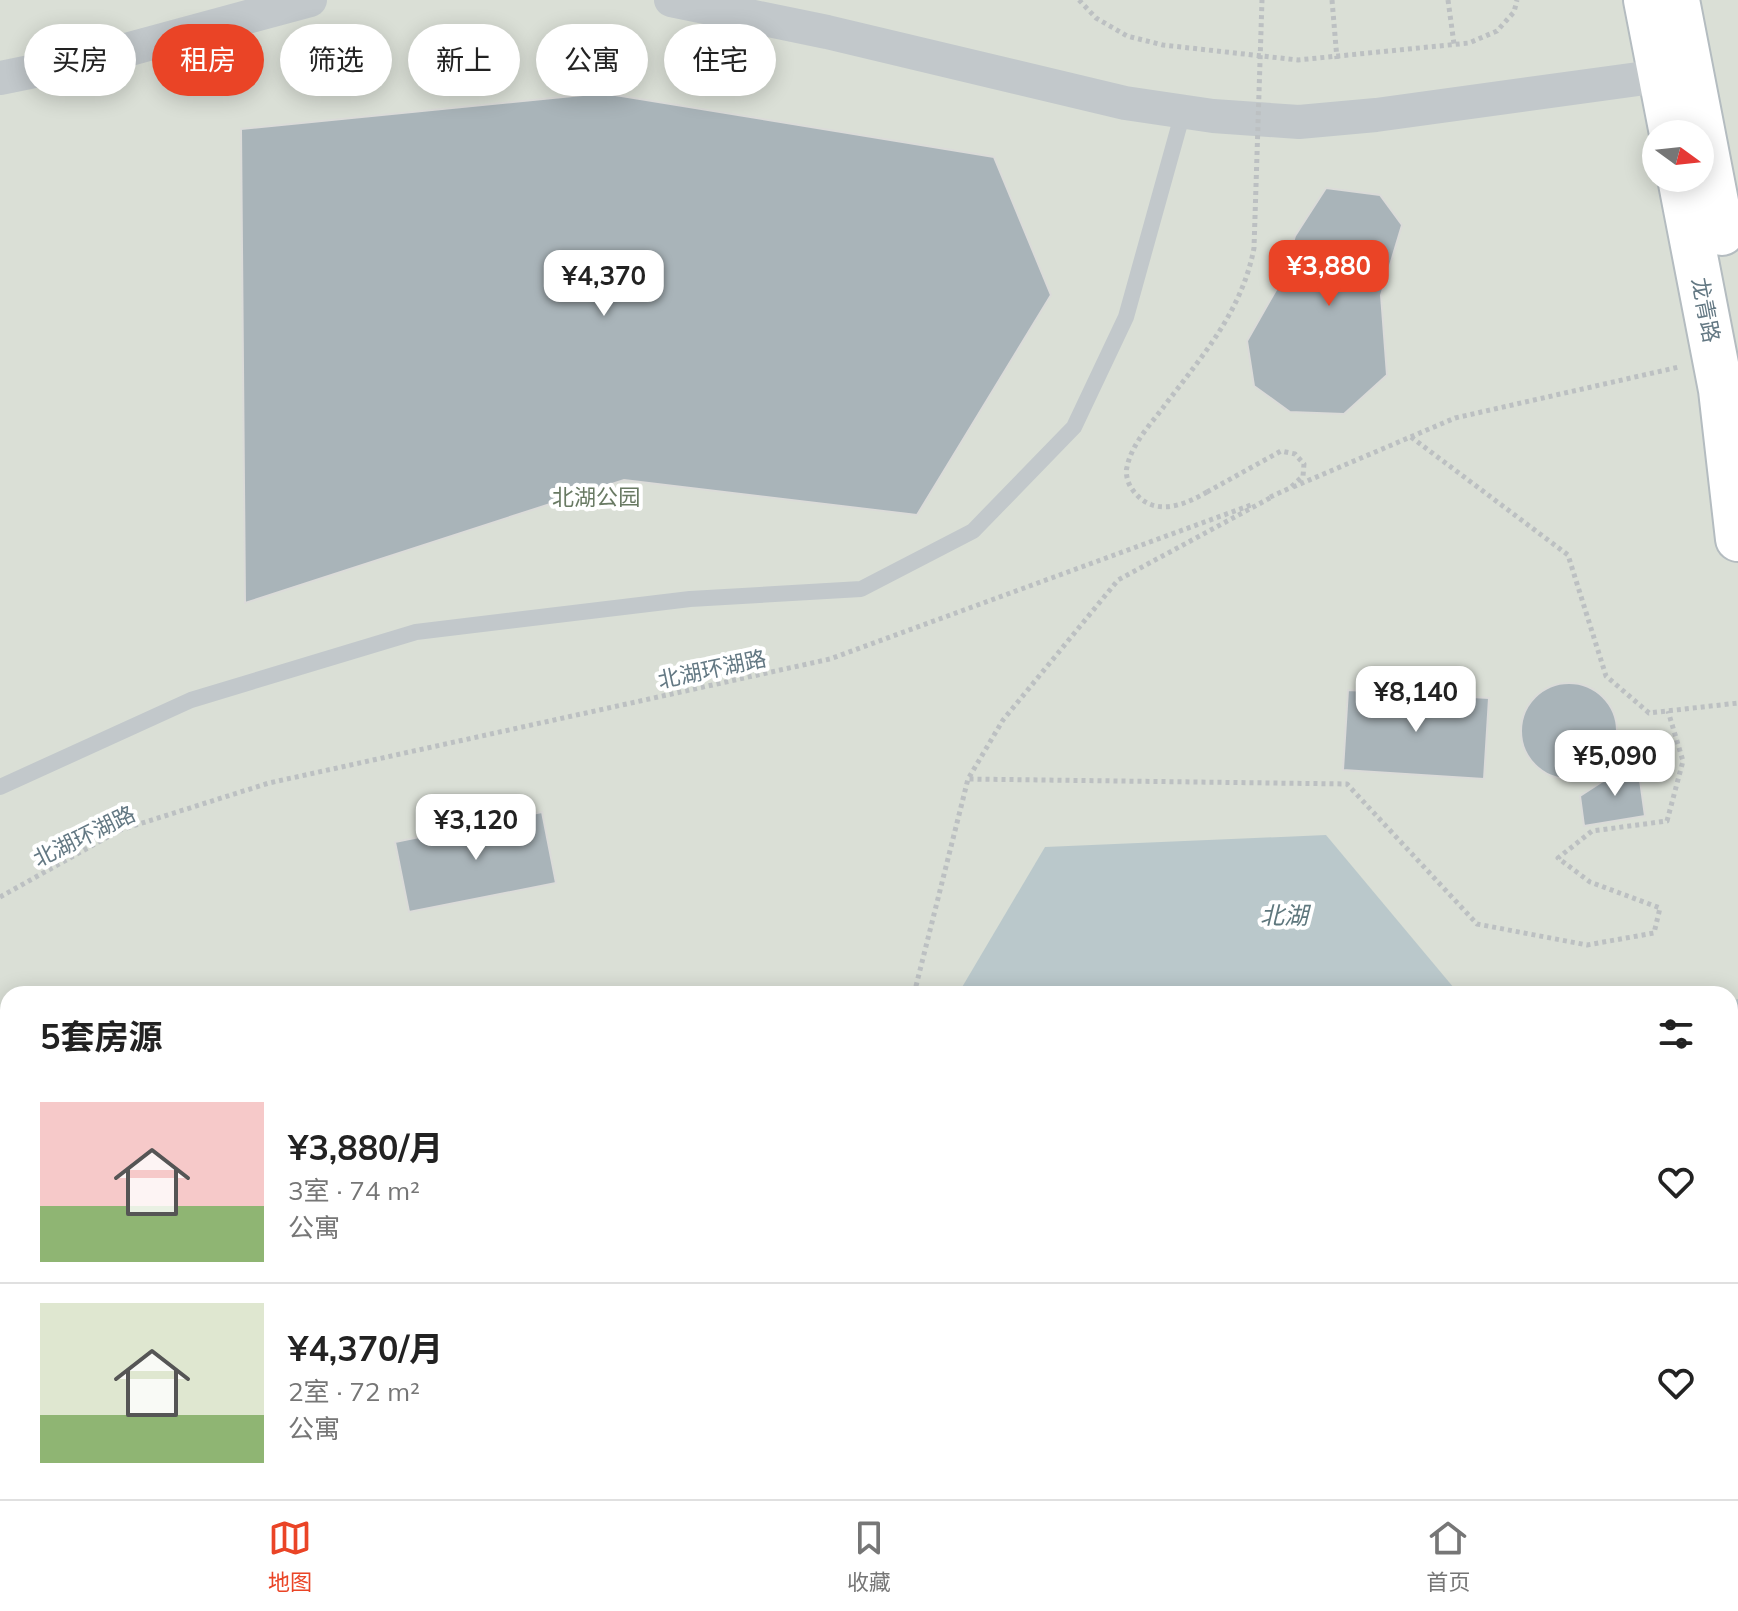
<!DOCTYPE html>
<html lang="zh">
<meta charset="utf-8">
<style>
:root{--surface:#fff;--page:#f6f6f6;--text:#222;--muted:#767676;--line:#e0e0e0;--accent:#ea4426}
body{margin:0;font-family:Mulish,"Noto Sans SC",sans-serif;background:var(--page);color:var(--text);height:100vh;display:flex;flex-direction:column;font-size:30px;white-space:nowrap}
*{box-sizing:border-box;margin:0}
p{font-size:26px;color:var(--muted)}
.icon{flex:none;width:44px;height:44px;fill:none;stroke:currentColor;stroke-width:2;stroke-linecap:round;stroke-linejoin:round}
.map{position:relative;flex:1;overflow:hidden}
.panel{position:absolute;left:0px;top:986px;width:1738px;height:514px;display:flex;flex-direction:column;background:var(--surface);border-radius:24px 24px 0 0;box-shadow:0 4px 20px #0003}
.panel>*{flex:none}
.banner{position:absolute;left:24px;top:24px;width:800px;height:72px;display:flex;gap:16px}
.needle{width:52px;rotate:105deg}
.fabs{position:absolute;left:1642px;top:120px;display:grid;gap:16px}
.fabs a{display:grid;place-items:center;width:72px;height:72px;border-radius:50%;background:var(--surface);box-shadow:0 4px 20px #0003;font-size:40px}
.price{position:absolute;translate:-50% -68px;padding:0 18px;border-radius:16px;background:#fff;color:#222;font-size:26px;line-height:52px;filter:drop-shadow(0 2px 4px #0008)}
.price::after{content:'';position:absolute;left:50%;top:48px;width:24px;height:18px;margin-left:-12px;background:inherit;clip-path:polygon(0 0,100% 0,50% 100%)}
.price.active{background:var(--accent);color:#fff}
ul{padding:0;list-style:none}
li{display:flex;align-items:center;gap:24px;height:200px;padding:0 40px}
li+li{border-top:2px solid var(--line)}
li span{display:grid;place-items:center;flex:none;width:224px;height:160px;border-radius:0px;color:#555}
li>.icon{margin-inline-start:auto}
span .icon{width:96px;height:96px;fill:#fffc;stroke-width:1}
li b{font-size:34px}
h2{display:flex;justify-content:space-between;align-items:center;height:96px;padding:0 40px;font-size:34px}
.pill{padding:0 28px;border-radius:36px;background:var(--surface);box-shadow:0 4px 20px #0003;font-size:28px;line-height:72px}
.pill.active{background:var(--accent);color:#fff}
.tabs{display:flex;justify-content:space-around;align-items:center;height:112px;border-top:2px solid var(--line);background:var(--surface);font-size:22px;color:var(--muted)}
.tabs a{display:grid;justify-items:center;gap:4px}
.tabs .active{color:var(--accent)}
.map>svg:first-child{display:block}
.green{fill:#dadfd6;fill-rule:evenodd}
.water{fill:#bac8cb}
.building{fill:#a9b4b9;stroke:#dbdbd9;stroke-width:2}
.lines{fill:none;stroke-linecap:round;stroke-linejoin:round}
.secondary-casing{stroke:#b4bcc0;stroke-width:48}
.path{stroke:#bcc0c2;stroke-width:5;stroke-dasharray:4 4;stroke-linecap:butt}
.lane{stroke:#c2c8cb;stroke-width:16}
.street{stroke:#c2c8cb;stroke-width:34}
.secondary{stroke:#fff;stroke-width:44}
.path-bridge{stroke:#bcc0c2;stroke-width:5;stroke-dasharray:4 4;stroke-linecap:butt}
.labels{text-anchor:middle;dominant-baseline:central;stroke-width:8;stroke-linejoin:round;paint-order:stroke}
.street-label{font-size:22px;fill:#637883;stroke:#fff}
.park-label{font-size:22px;fill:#697a63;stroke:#fff}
.water-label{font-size:24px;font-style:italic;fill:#5e777d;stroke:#fff}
</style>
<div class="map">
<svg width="1738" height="1499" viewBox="0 0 1738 1499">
<rect width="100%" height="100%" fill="#f9f9f7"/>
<path class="green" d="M0 0H1738V1499H0ZM1656 134H1700V178H1656ZM8 994H1730V1492H8Z"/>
<g class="water">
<polygon points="1326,835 1459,994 958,994 1045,847"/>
<polygon points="1738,999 1738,1270 1730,1283 1730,1001"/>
<polygon points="0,1100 8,1100 8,1467 0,1486"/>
<polygon points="1730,1474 1733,1499 1480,1499 1478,1492 1730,1492"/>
<polygon points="383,1492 1318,1492 1316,1499 376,1499"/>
</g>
<g class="building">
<polygon points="603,93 994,157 1051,295 917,515 624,480 245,603 241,129"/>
<polygon points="1326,188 1380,195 1402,225 1381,295 1387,375 1344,414 1290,412 1254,386 1247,341 1280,283 1295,236"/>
<circle cx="1569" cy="731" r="48"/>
<polygon points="1348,690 1489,698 1484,779 1343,770"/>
<polygon points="1637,759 1645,816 1584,826 1580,796"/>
<polygon points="542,812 556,883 409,912 395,842"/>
</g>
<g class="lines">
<g class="secondary-casing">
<g id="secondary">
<polyline points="1646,0 1672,134"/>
<polyline points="1677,0 1722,233"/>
<polyline points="1680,178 1721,390 1738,539"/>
</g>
</g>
<g class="path">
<polyline points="1079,0 1096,18 1127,36 1163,45 1298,60 1469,43 1497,31 1514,12 1517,0"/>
<polyline points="1332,0 1337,59"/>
<polyline points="1448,0 1454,44"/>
<polyline points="1411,437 1568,555 1606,676 1649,713 1738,703"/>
<polyline points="1293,487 1455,418 1679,367"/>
<polyline points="1207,492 1281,451 1295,454 1304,464 1303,476 1290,488 1268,498"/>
<polyline points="1270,498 1118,580 1003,720 968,779 1347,784 1477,924 1587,945 1654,933 1660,908 1590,882 1558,858 1592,831 1667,821 1683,761 1668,711"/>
<polyline points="0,897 120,830 269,783 830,659 1251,505"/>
<polyline points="914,994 968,779"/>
<polyline points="0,1466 8,1468"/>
<polyline points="84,1492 105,1499"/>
<polyline points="268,1499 282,1492"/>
</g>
<polyline class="lane" points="0,787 191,700 416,632 690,599 861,589 973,531 1074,427 1126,317 1183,112"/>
<g class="street">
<polyline points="671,0 827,32 1125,103 1213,116 1299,122 1376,115 1682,73"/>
<polyline points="0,78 93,59 310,0"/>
</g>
<use href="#secondary" class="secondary"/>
<path class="path-bridge" d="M1207 492C1183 506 1152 518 1132 489 1128 484 1125 473 1127 467 1132 443 1151 424 1165 405 1203 355 1242 311 1254 248L1262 0"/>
</g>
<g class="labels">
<g class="street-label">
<text transform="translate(1706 310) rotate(79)">龙青路</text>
<text transform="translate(712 669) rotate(-12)">北湖环湖路</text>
<text transform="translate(84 836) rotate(-26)">北湖环湖路</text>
</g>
<g class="park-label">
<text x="596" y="497">北湖公园</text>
</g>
<g class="water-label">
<text x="1284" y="915">北湖</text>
</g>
</g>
</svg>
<div class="fabs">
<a><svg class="needle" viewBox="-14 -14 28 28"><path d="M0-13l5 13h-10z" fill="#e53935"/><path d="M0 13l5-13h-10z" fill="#767676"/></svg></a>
</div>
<b class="price active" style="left:1329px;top:308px">¥3,880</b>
<b class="price" style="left:604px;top:318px">¥4,370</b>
<b class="price" style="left:1416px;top:734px">¥8,140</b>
<b class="price" style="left:1615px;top:798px">¥5,090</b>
<b class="price" style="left:476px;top:862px">¥3,120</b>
<div class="banner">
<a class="pill">买房</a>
<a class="pill active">租房</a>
<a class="pill">筛选</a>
<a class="pill">新上</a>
<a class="pill">公寓</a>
<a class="pill">住宅</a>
</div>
<section class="panel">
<h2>5套房源<svg class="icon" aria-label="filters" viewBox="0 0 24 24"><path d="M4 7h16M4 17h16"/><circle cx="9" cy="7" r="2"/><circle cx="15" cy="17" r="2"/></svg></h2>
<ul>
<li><span style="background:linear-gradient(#f6c9c9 65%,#8fb573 0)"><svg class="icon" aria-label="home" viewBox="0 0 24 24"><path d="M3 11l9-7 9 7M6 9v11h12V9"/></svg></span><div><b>¥3,880/月</b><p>3室 · 74 m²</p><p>公寓</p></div><svg class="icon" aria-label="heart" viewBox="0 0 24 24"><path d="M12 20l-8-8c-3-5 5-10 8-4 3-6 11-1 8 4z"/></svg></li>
<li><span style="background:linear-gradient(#dfe7d0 70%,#8fb573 0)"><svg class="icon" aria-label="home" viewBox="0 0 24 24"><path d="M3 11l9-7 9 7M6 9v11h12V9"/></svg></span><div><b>¥4,370/月</b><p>2室 · 72 m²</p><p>公寓</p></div><svg class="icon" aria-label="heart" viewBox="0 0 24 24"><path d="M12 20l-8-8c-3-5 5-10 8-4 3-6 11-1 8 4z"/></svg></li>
</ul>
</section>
</div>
<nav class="tabs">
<a class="active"><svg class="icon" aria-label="map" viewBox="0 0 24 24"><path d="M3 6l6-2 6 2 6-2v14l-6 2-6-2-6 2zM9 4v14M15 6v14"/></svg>地图</a>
<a><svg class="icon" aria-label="saved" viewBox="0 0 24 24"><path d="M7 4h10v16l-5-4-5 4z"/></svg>收藏</a>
<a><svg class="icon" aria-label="home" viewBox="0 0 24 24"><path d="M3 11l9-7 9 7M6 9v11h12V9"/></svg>首页</a>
</nav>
